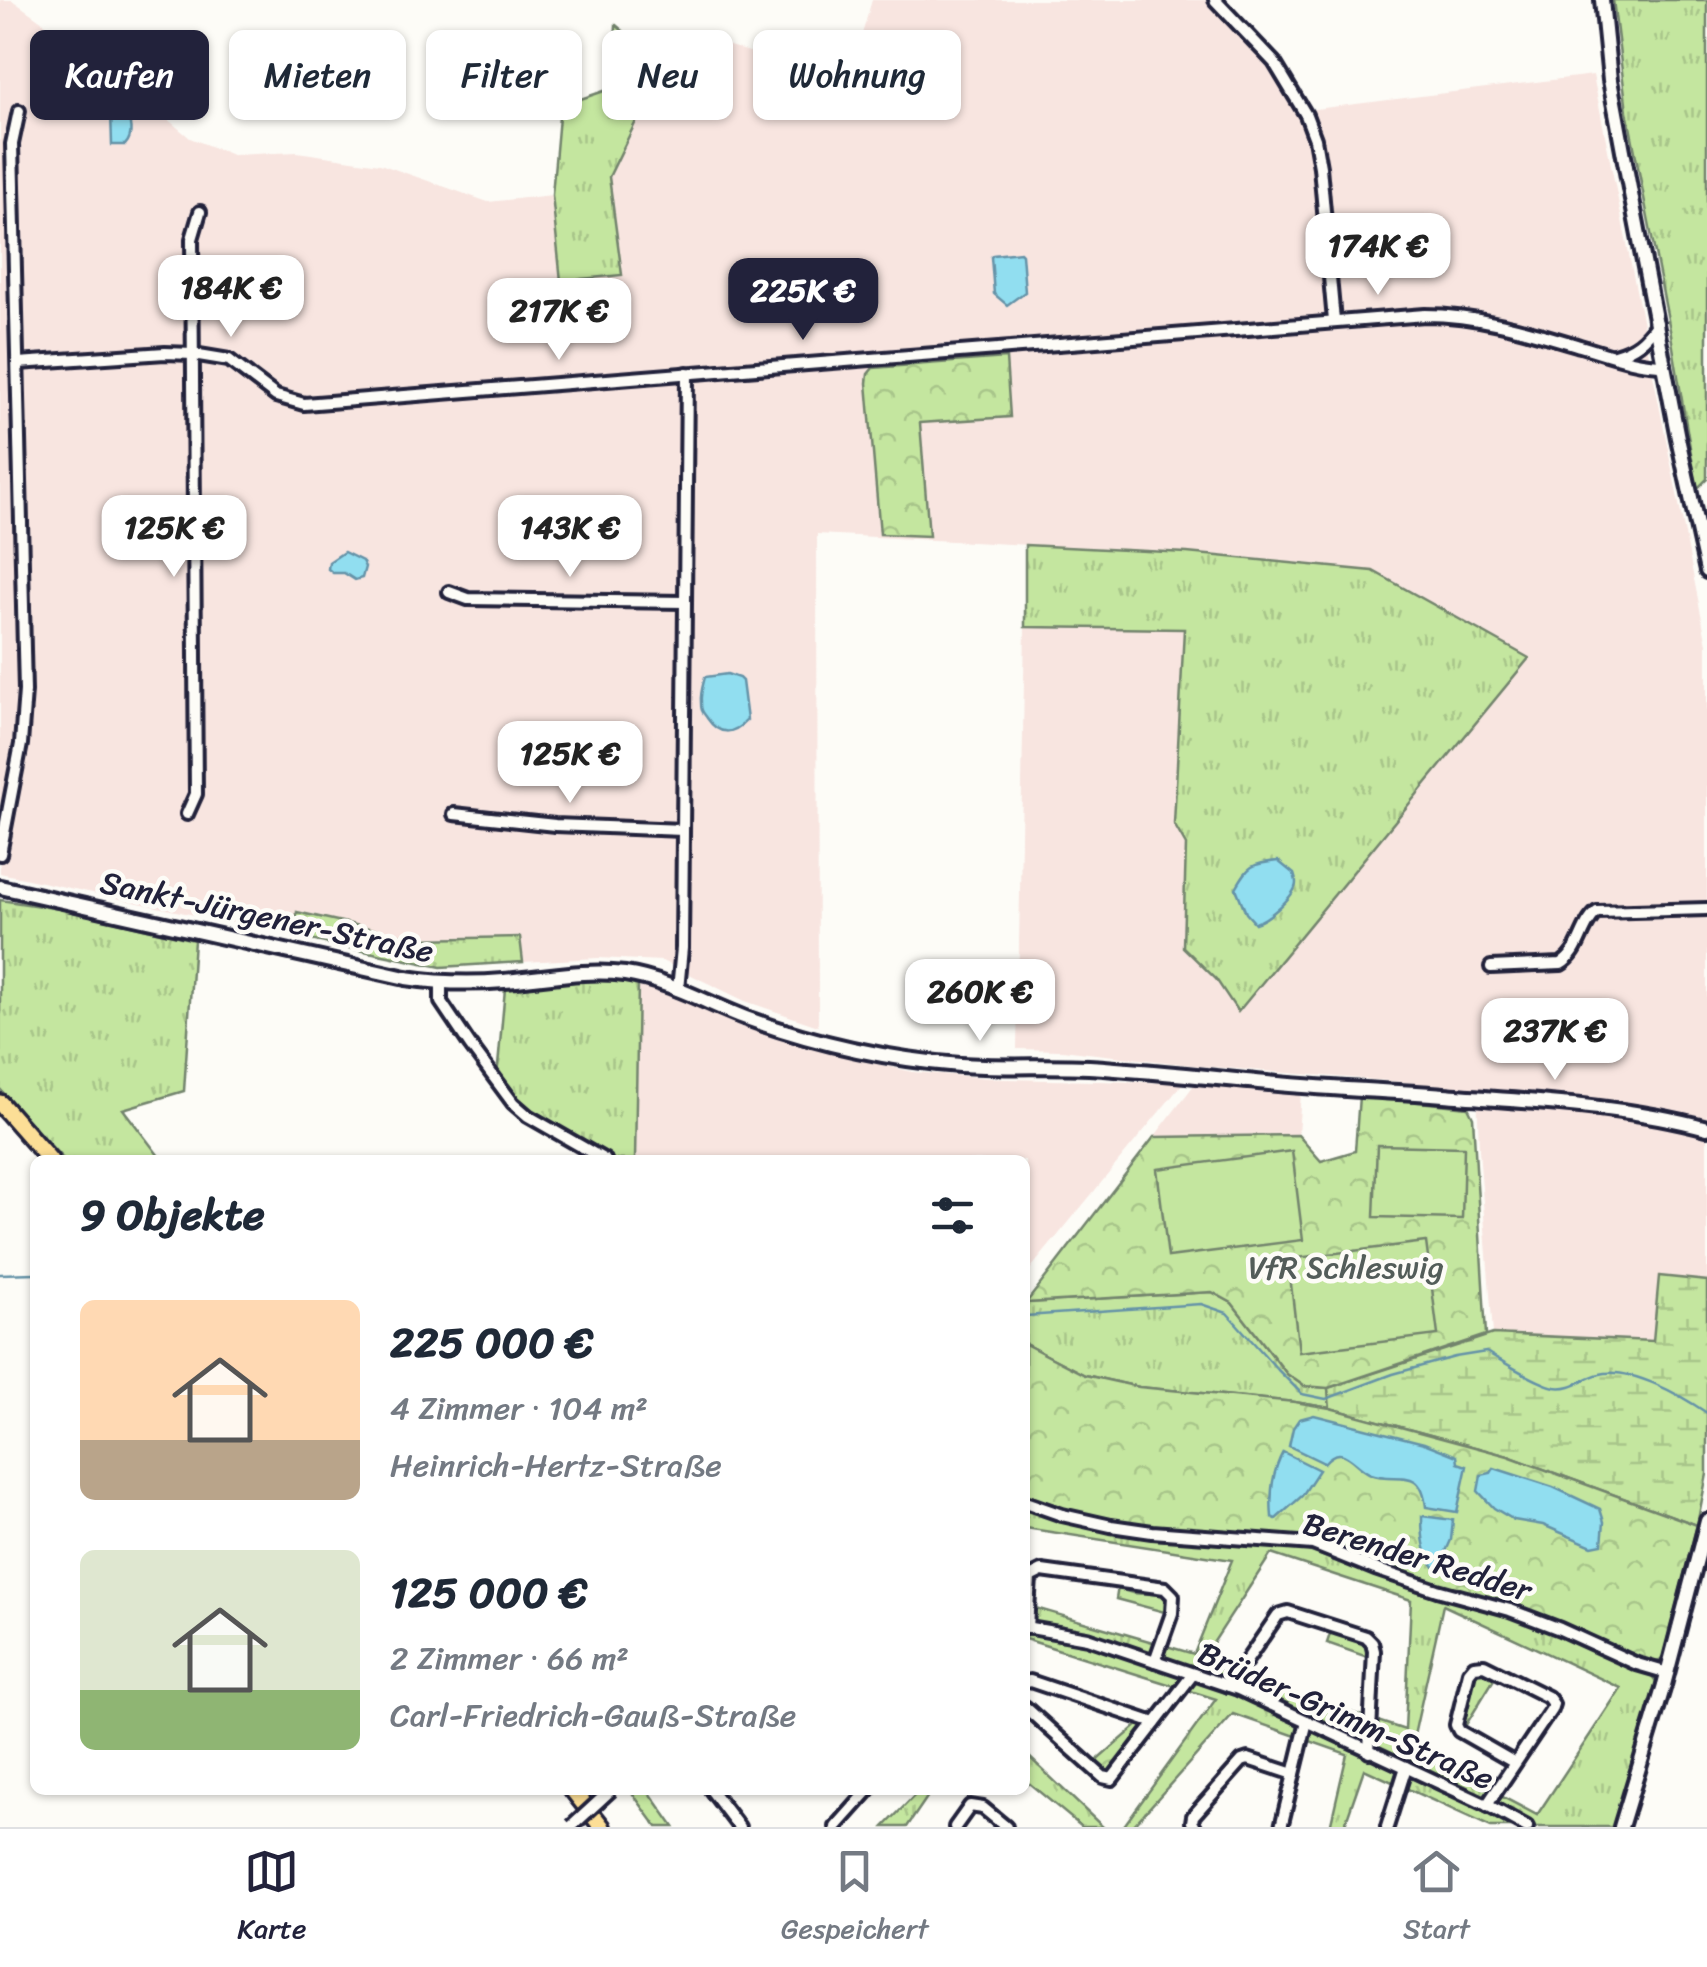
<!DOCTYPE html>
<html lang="de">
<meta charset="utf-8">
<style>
:root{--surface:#fff;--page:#f2f2f3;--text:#1f2937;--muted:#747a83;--line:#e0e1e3;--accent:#22223b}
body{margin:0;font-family:Sriracha,sans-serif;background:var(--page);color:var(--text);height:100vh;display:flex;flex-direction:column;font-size:38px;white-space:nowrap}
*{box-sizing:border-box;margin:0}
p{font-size:32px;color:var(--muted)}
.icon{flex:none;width:55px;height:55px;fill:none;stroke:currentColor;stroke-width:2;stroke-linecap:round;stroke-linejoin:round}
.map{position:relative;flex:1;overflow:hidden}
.side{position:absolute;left:30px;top:1155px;width:1000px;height:640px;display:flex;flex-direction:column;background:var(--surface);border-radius:15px;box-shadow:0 2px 8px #0004}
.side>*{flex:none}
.hud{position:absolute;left:30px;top:30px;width:1000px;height:90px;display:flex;gap:20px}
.price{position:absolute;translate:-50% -85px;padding:0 22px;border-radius:20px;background:#fff;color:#222;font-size:32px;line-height:65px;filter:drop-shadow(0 2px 5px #0008)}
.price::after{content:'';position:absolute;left:50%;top:60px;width:30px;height:22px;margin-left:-15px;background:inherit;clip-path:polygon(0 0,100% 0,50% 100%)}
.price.current{background:var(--accent);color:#fff}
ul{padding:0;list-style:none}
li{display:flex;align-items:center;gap:30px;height:250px;padding:0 50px}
li span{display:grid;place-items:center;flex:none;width:280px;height:200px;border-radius:15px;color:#555}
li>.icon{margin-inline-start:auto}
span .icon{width:120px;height:120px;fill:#fffc;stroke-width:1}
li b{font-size:42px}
h2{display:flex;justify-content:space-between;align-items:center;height:120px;padding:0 50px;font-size:42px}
.tag{padding:0 35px;border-radius:15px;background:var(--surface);box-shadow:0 2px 8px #0004;font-size:35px;line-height:90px}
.tag.current{background:var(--accent);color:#fff}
.tabs{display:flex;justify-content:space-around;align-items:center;height:140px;border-top:2px solid var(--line);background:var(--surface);font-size:28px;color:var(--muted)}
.tabs a{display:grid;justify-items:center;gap:5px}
.tabs .current{color:var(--accent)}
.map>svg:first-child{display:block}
.built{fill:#f8e5e0}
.grass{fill:url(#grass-tufts);stroke:#73846d;stroke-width:2.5;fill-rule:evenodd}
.wetland{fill:url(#wetland-marsh);stroke:#73846d;stroke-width:2.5}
.park{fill:url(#park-crowns);stroke:#73846d;stroke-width:2.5}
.garden{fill:#c4e69f;stroke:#73846d;stroke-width:2.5}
.water{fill:#91def0;stroke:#6593a8;stroke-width:2.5}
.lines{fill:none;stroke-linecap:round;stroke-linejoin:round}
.stream{stroke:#6593a8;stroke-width:2.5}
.minor-casing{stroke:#22223b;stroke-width:18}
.tertiary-casing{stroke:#22223b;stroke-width:20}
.primary-casing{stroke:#22223b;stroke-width:22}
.minor{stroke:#fdfcf7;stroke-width:10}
.tertiary{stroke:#fdfcf7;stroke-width:12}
.primary{stroke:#fcde96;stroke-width:15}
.minor-bridge-casing{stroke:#22223b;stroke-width:18;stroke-linecap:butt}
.minor-bridge{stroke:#fdfcf7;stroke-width:10}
.labels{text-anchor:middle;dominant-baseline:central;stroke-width:9;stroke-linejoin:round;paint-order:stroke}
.street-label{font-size:32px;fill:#22223b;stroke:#fdfcf7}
.park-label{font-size:32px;fill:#535d59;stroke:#fdfcf7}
</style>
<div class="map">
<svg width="1707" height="1827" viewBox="0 0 1707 1827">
<defs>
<pattern id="grass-tufts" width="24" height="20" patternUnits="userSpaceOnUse" patternTransform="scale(2.5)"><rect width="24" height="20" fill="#c4e69f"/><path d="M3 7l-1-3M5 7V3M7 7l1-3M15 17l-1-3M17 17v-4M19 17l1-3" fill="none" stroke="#a8c58a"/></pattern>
<pattern id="wetland-marsh" width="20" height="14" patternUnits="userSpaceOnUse" patternTransform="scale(2.5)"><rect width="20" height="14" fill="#c4e69f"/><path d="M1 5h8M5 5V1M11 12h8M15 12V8" fill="none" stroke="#a8c58a"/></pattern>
<pattern id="park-crowns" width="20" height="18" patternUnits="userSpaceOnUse" patternTransform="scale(2.5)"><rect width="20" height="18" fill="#c4e69f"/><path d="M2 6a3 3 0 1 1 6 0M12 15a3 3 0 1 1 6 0" fill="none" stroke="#a8c58a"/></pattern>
</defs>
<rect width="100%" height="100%" fill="#fdfcf7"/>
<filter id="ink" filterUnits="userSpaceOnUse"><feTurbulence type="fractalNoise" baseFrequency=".01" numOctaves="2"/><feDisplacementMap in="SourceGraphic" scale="20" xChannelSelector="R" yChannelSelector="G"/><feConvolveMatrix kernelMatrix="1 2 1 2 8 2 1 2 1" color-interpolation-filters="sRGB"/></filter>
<g filter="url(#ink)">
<g class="built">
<polygon points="0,0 12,0 99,62 190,138 232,155 297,152 380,164 488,202 552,195 562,280 622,275 609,177 680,31 848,82 872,0 1211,0 1244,35 1299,111 1593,75 1707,644 1707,1281 1659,1276 1654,1342 1493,1334 1479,1149 1477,1088 1200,1066 1062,1050 1017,1049 1025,627 1184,628 1174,824 1186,845 1184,944 1373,571 1187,553 817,534 818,1026 745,1001 662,961 598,958 523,962 520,937 418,939 298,912 296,937 0,873"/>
<polygon points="638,983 675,993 748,1028 828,1053 913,1072 1003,1079 1183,1083 1027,1273 1025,1272 1025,1160 635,1160"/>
<polygon points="1200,1083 1301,1093 1298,1135 1154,1137 1194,1085"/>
</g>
<g class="grass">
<polygon points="1613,0 1707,0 1707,479 1697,489 1671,335 1627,111"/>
<polygon points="616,25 643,48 660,48 680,31 609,177 622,275 561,281 552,195 560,106 613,88"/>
<polygon points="1025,545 1187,553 1373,571 1529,658 1238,1012 1216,979 1183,947 1186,845 1174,824 1184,629 1025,627"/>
<polygon points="0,900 67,910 194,940 184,1091 123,1109 162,1160 64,1160 0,1089"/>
<polygon points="297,912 418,939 520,937 523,962 441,967 296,937"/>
<polygon points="590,980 638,983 635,1160 615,1160 532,1112 514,1098 497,1077 505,989"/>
<polygon points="1212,1292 1232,1303 1287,1374 1304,1386 1328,1388 1330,1408 1295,1402 1139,1387 1085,1375 1025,1344 1026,1303"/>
<path d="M1025 1507 1080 1524 1122 1533 1300 1548 1431 1594 1509 1614 1652 1676 1657 1683 1613 1827H1491L1364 1769 1344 1827H1330L1347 1754 1233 1714 1132 1827H1123L1216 1699 1025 1639V1605L1194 1654 1232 1560 1025 1528ZM1271 1554 1411 1600 1405 1730 1200 1663ZM1443 1605 1621 1688 1537 1815 1411 1749Z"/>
<polygon points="1025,1753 1103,1827 1082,1827 1025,1780"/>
<polygon points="630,1790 648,1790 674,1827 657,1827"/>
<polygon points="920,1790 932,1790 907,1827 884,1827"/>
</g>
<polygon class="wetland" points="1659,1276 1707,1281 1707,1474 1697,1525 1508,1456 1330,1408 1328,1388 1493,1334 1653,1341"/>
<g class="park">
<polygon points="1006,358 1010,417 920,423 929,536 880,534 867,383 868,374 873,368"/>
<polygon points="1359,1096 1468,1107 1473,1117 1486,1335 1328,1388 1304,1386 1287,1374 1232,1303 1212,1292 1026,1303 1154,1137 1298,1135 1321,1161 1355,1151"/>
<polygon points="1025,1344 1085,1375 1139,1387 1295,1402 1330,1408 1508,1456 1697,1525 1662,1660 1652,1664 1518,1607 1432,1583 1374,1564 1311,1538 1134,1525 1090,1518 1025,1497"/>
<path d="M1118 1587C1132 1597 1148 1592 1163 1595L1169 1602 1168 1613 1116 1599Z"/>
<polygon points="1331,1631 1364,1641 1369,1647 1370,1658 1327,1643"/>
<path d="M1481 1671H1487L1496 1676 1464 1728 1461 1725C1463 1708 1466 1680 1481 1671Z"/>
<polygon points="1140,1723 1144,1733 1116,1770 1104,1771 1094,1763"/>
</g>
<g class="garden">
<polygon points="1377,1145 1464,1147 1462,1219 1374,1217"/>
<polygon points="1292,1151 1303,1240 1168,1257 1157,1169"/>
<polygon points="1426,1242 1438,1335 1299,1352 1288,1259"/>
</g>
<g class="water">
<path d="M111 110 124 111C131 120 134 136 125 145H112Z"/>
<polygon points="1020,252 1022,254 1025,292 1007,305 994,294 991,257 993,255"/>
<polygon points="344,552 362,561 365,567 362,578 355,580 344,573 333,573 328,569 329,562"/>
<path d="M727 674 739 678 742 681 747 720C733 735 719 736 707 718 702 711 701 711 701 702 700 694 703 685 705 677Z"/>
<path d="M1278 861 1294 874C1295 877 1296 880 1296 883 1296 896 1267 920 1255 923L1246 913 1236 888C1249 865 1251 864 1278 861Z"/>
<path d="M1314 1415 1424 1443 1457 1456 1458 1463 1467 1466 1457 1512 1426 1507C1421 1463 1396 1484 1371 1474 1353 1467 1343 1440 1324 1463L1289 1446 1293 1428 1299 1419Z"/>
<path d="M1283 1452 1319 1470 1302 1496 1276 1519 1272 1517C1270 1495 1272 1472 1283 1452Z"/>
<polygon points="1494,1468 1553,1487 1600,1509 1604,1522 1602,1544 1592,1546 1543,1525 1514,1520 1494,1508 1478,1491 1481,1475 1491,1473"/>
<path d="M1422 1516 1453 1520 1451 1540 1439 1567H1434C1423 1552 1422 1534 1422 1516Z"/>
</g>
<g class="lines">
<g class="stream">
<polyline points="0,1274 35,1273"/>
<path d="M1025 1316 1201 1304 1227 1313 1278 1370 1302 1394 1326 1399 1393 1374 1455 1357 1486 1352C1504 1362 1536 1383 1555 1387 1572 1390 1585 1377 1600 1374 1630 1366 1682 1396 1707 1413"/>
</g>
<g class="minor-casing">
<g id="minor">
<polyline points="1215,0 1274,62 1306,115 1315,139 1320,167 1334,321"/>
<path d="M1614 355C1634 350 1646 340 1657 323"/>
<path d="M18 363 165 353 193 354 229 360 276 396 304 404 1425 315C1478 315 1530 331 1580 346 1608 354 1635 365 1665 365"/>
<polyline points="449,592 468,599 685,602"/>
<polyline points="187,814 196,794 192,239 200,212"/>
<polyline points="454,814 555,825 683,830"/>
<polyline points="0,854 21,744 25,691 12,144 19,111"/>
<path d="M1491 967 1561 964C1581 952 1580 926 1597 912L1707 909"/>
<polyline points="441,984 441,1002 470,1045 513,1103 528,1116 605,1160"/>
<polyline points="678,990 682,948 687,373"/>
<polyline points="1025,1502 1062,1515 1111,1526 1152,1532 1313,1544 1375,1569 1437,1590 1510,1610 1560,1629 1637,1664 1668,1673"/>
<polyline points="1025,1627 1087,1638 1238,1689 1487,1805 1527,1827"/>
<polyline points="1027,1628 1030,1577 1042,1571 1165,1588 1173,1596 1172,1613 1155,1661"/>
<polyline points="1025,1682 1030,1681 1155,1723"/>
<polyline points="1229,1686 1278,1615 1288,1612 1366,1637 1372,1643 1374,1651 1369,1752"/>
<polyline points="1025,1707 1103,1777 1112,1779 1193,1674"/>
<polyline points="711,1790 739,1827"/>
<polyline points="1487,1805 1551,1710 1553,1704 1548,1697 1484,1665 1474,1666 1469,1672 1456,1725 1459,1731 1515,1763"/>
<polyline points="836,1827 869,1790"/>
<polyline points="955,1827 970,1806 983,1808 1006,1827"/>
<polyline points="1195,1827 1192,1822 1193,1816 1242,1761 1248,1759 1294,1774"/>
<polyline points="1281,1827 1307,1721"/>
<polyline points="1387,1827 1406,1767"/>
</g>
</g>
<g class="tertiary-casing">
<g id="tertiary">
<polyline points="1602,0 1610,80 1634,210 1678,438 1707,571"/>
<path d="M0 887 406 978C439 983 470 984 504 981 544 978 585 969 625 974 667 980 706 1003 746 1018 815 1043 886 1059 960 1065 1003 1068 1046 1065 1089 1067 1152 1071 1215 1078 1278 1084 1333 1089 1389 1091 1444 1095 1531 1102 1622 1105 1707 1128"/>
<polyline points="1621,1827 1664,1685 1707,1521"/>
</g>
</g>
<g class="primary-casing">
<g id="primary">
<polyline points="0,1103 50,1160"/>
<polyline points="573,1790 602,1827"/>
</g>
</g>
<use href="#minor" class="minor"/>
<use href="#tertiary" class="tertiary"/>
<use href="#primary" class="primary"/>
<g class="minor-bridge-casing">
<polyline id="minor-bridge" points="572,1826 611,1790"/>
</g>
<use href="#minor-bridge" class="minor-bridge"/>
</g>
</g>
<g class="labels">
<g class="street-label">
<text transform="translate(267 917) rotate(12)">Sankt-Jürgener-Straße</text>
<text transform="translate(1417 1557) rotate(17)">Berender Redder</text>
<text transform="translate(1346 1716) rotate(24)">Brüder-Grimm-Straße</text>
</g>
<g class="park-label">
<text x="1346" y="1267">VfR Schleswig</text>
</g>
</g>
</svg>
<b class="price" style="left:1378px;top:298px">174K €</b>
<b class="price" style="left:231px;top:340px">184K €</b>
<b class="price current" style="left:803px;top:343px">225K €</b>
<b class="price" style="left:559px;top:363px">217K €</b>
<b class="price" style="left:174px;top:580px">125K €</b>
<b class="price" style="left:570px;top:580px">143K €</b>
<b class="price" style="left:570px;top:806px">125K €</b>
<b class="price" style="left:980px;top:1044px">260K €</b>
<b class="price" style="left:1555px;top:1083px">237K €</b>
<div class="hud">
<a class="tag current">Kaufen</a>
<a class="tag">Mieten</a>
<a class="tag">Filter</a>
<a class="tag">Neu</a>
<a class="tag">Wohnung</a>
</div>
<section class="side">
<h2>9 Objekte<svg class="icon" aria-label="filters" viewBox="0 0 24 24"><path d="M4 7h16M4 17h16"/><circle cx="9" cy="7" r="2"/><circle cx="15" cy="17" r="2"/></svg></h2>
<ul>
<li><span style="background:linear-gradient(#ffd9b3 70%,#b9a48a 0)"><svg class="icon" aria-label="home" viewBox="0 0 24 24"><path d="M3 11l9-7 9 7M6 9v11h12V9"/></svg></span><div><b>225 000 €</b><p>4 Zimmer · 104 m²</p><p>Heinrich-Hertz-Straße</p></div></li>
<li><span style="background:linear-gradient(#dfe7d0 70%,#8fb573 0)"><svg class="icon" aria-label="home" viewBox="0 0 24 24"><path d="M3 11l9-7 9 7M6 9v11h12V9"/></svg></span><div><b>125 000 €</b><p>2 Zimmer · 66 m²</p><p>Carl-Friedrich-Gauß-Straße</p></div></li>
</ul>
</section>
</div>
<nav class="tabs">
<a class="current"><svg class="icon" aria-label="map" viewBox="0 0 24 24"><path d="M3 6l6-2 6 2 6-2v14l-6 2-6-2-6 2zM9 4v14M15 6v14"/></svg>Karte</a>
<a><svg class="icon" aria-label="saved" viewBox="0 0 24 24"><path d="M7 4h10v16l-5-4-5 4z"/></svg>Gespeichert</a>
<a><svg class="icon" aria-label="home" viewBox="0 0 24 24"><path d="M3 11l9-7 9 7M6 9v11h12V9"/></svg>Start</a>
</nav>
